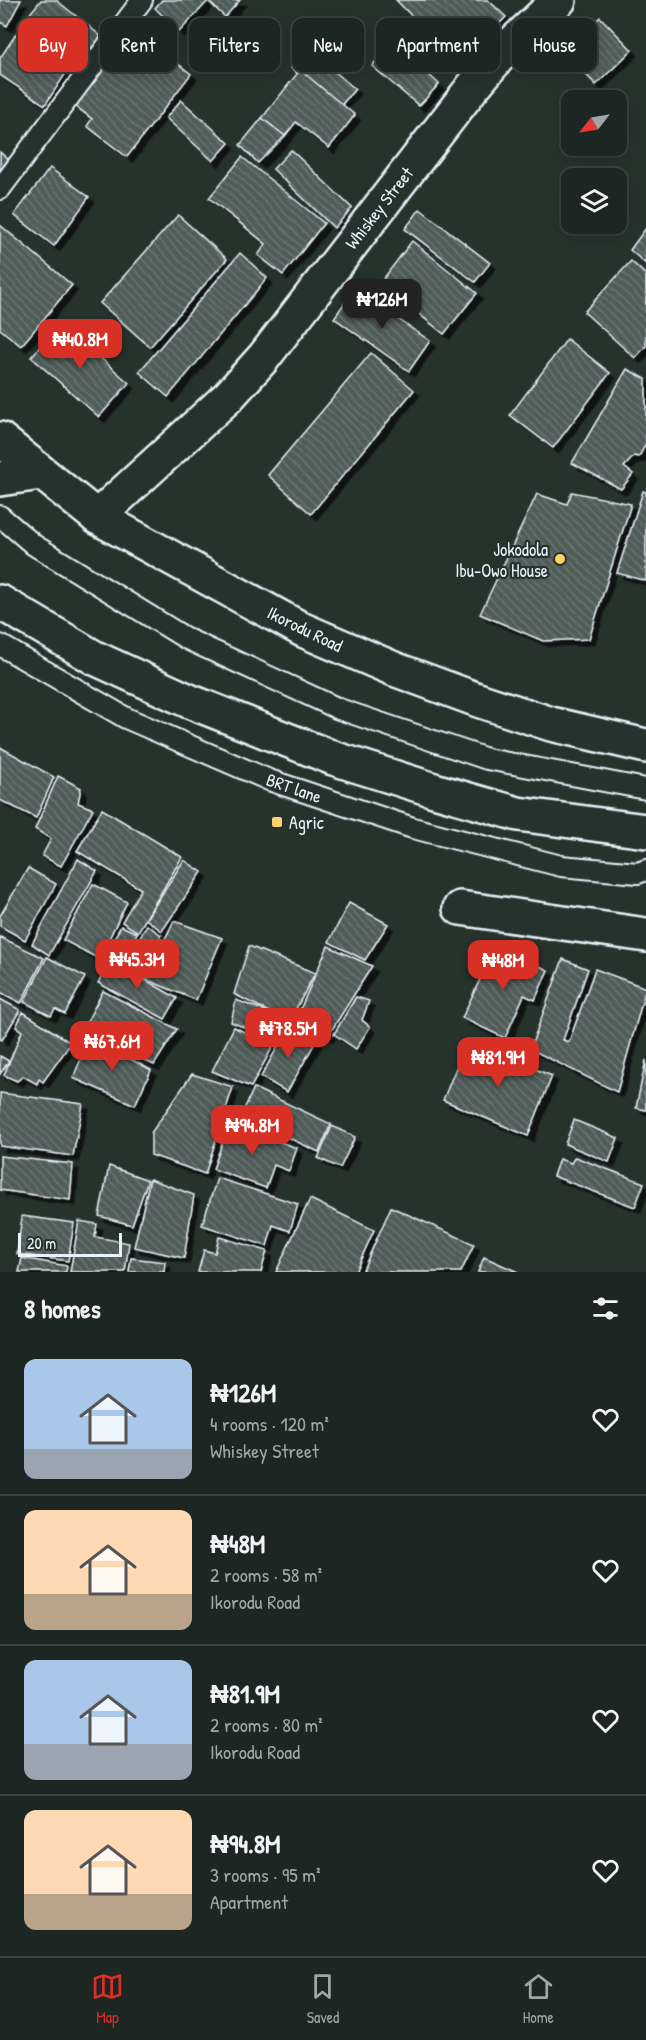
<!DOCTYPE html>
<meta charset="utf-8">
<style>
:root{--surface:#1c2622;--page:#29322f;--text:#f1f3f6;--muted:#a0a5a5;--line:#3a4340;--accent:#d93025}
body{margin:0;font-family:"Patrick Hand",sans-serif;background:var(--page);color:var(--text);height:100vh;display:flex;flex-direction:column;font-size:22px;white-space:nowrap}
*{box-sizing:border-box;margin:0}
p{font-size:20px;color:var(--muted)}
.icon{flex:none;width:33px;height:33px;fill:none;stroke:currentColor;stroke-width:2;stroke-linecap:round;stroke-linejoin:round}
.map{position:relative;height:1272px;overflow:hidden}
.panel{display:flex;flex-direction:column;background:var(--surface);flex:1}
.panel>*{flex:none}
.hud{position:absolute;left:18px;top:18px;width:610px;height:54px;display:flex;gap:12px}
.needle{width:39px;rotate:239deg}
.controls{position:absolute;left:561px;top:90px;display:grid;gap:12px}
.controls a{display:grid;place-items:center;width:66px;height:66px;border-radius:12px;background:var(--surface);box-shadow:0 3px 15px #0003,0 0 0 2px var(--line);font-size:30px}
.scale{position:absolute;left:18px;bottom:15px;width:104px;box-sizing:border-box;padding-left:6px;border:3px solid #e8f1f8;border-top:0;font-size:16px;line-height:21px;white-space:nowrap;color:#e8f1f8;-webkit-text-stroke:4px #26332d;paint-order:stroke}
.price{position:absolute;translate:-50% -51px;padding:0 14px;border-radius:12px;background:var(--accent);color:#fff;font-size:20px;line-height:39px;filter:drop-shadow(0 2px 3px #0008)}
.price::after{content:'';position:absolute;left:50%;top:36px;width:18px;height:14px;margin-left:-9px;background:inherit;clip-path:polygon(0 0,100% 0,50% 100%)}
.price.active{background:#222;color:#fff}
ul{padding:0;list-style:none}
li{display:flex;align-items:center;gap:18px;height:150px;padding:0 24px}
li+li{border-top:2px solid var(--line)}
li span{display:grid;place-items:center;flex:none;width:168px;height:120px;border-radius:12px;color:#555}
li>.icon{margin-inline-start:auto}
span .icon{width:72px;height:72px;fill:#fffc;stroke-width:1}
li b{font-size:26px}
h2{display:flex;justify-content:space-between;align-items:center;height:72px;padding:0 24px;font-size:26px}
.chip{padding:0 21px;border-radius:12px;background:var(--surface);box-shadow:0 3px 15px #0003,0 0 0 2px var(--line);font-size:21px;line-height:54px}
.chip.active{background:var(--accent);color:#fff}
.tab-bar{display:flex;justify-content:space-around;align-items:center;height:84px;border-top:2px solid var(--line);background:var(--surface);font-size:16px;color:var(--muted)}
.tab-bar a{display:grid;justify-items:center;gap:3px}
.tab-bar .active{color:var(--accent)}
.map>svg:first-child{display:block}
.building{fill:url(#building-back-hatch);stroke:#e8f1f8;stroke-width:1.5;filter:url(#shadow)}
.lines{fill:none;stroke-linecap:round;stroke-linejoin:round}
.service-casing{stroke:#e8f1f8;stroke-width:24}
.minor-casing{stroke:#e8f1f8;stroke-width:38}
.trunk-casing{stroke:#e8f1f8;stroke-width:38}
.service{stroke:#26332d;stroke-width:20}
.minor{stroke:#26332d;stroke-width:33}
.trunk{stroke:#26332d;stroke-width:33}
.poi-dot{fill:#ffd166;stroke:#26332d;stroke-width:2}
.labels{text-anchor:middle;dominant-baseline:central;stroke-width:4.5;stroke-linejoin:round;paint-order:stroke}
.street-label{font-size:18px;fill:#e8f1f8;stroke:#26332d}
.poi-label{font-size:18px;fill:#e8f1f8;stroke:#26332d;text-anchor:end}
</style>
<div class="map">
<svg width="646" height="1272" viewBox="0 0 646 1272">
<defs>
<pattern id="building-back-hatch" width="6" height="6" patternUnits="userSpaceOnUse" patternTransform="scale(1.5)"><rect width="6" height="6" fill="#505c59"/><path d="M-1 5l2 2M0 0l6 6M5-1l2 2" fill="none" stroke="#697472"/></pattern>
<filter id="shadow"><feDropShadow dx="5.5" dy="5.5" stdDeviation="0" flood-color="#0009"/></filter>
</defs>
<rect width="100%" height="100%" fill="#26332d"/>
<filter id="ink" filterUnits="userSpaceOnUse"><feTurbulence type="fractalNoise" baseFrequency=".0167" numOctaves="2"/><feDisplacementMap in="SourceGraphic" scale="12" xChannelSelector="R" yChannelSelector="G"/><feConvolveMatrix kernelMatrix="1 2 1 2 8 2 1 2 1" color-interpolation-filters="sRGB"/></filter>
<g filter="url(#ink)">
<g class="building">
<polygon points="0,0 21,0 7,26 0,22"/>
<polygon points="41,0 56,0 101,36 78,65 23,22"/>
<polygon points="162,0 240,0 225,17 208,1 179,32 155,8"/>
<polygon points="396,0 488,0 506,17 459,64"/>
<polygon points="600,17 632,50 596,85 564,52"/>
<polygon points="20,28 72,64 45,105 0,75 0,58"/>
<polygon points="132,28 191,74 127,157 87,126 92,119 74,105"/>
<polygon points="393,42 439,84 419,106 372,66"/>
<polygon points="308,48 355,89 338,109 291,68"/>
<polygon points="300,70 355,115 329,148 296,122 285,136 262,118"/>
<polygon points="181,100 229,143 213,161 166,118"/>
<polygon points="262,118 285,136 258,163 240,145"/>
<polygon points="291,150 352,208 334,228 273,169"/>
<polygon points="0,152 9,160 0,171"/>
<polygon points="242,157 324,223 283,275 258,255 266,244 209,198"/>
<polygon points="50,168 89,197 54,246 14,215"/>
<polygon points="420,209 490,263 475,282 405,229"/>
<polygon points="178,215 227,259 150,347 100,303"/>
<polygon points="0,225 72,285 21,346 0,329"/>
<polygon points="646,228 646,264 630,250"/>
<polygon points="412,241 477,293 444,334 380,283"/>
<polygon points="240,253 267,278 168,397 139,372"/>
<polygon points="631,261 646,275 646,346 635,358 584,312"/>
<polygon points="354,289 430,341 409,371 334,318"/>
<polygon points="61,323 129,383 99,417 31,357"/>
<polygon points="567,339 610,373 553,448 510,415"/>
<polygon points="371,353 414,390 311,514 268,475"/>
<polygon points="627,369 646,379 646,443 639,457 634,456 624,467 633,474 621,489 572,463"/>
<polygon points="643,491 646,492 646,581 617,573"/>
<polygon points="572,492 631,504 589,639 543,641 480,614 537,494 567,504"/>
<polygon points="0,747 54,777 36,818 0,800"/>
<polygon points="58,776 81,788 78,803 93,809 61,866 42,856 51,839 35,829"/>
<polygon points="102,809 182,857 138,932 122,922 141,889 77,851"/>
<polygon points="78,859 97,871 49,955 32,944"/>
<polygon points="184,860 202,872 162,931 146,919"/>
<polygon points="28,868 56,884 25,940 0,926 0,916"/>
<polygon points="93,884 127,902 99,959 63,940"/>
<polygon points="349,903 388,924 365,960 329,942"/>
<polygon points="174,921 222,938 196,1000 145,979"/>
<polygon points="147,925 161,935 139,971 125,963"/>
<polygon points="121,926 137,933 122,962 105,955"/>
<polygon points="0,937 44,958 21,1003 0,992"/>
<polygon points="496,945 548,970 535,1000 524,995 505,1038 462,1018"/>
<polygon points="249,946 315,973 289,1022 234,994"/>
<polygon points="328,946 372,966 328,1036 295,1021"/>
<polygon points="47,957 85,977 65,1014 55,1009 51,1016 24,1002"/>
<polygon points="563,959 588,969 563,1040 569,1042 595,969 646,988 617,1092 530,1049"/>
<polygon points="110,960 177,998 165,1019 98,983"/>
<polygon points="103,991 177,1029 154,1065 83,1029"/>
<polygon points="356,997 369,1001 362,1020 370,1027 356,1049 334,1034"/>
<polygon points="0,999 20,1010 2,1040 0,1039"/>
<polygon points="236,1000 265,1011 259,1033 231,1022"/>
<polygon points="23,1012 71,1043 43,1082 39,1079 37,1084 23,1076 17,1081 4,1075 22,1031 16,1027"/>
<polygon points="289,1026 316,1041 287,1092 261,1077"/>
<polygon points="234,1027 273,1046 251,1087 212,1071"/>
<polygon points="90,1037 151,1070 135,1105 73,1078"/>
<polygon points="467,1041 552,1076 528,1136 443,1100"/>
<polygon points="0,1056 9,1061 0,1074"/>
<polygon points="646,1060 646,1110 636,1108"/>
<polygon points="192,1074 233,1087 205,1174 151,1155 151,1133"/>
<polygon points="254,1088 331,1124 319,1152 241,1116"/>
<polygon points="0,1093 83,1104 73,1156 0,1146"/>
<polygon points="574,1120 618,1138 609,1162 565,1144"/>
<polygon points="229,1124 297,1148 289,1171 274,1165 266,1188 213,1169"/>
<polygon points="332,1126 355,1137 340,1168 318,1158"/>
<polygon points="0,1156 73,1164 70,1200 0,1190"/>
<polygon points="575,1157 644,1183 635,1207 553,1176 559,1159 571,1163"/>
<polygon points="109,1166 148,1180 132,1225 99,1216"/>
<polygon points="217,1178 298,1204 290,1231 273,1225 267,1246 202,1225"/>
<polygon points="150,1179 194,1195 184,1258 134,1247"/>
<polygon points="310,1199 374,1230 355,1272 276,1272"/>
<polygon points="391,1207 474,1244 461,1272 362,1272"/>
<polygon points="22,1216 74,1223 68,1261 17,1254"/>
<polygon points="79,1221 97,1224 95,1237 129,1243 125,1272 70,1272"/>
<polygon points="219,1237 267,1251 261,1272 198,1272 204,1250 215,1253"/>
<polygon points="484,1257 518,1272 478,1272"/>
<polygon points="22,1258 67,1266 66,1272 19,1272"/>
<polygon points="131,1258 165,1262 164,1272 129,1272"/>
</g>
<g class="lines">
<g class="service-casing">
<g id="service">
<polyline points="0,189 142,0"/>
<polyline points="0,516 34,545 187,639 339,709 487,759 646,789"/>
<polyline points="0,645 126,718 269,780 413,828 561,866 638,873 646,870"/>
</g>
</g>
<g class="minor-casing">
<g id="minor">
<polyline points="97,517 228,397 264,357 472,88 500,55 559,0"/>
<polyline points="460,908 646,935"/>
</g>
</g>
<g class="trunk-casing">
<g id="trunk">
<polyline points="0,439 97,517 303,630 394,669 478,700 551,724 646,746"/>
<polyline points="0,479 41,473"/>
<polyline points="0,602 95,658 189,701 333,758 434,790 518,814 646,831"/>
</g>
</g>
<use href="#service" class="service"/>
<use href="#minor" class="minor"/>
<use href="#trunk" class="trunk"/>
</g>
</g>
<g class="poi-dot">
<circle cx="560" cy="559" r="6"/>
<rect x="271" y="816" width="12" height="12" rx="3"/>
</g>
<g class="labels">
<g class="street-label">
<text transform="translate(379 208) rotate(-52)">Whiskey Street</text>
<text transform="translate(305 629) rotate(26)">Ikorodu Road</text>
<text transform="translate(294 788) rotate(19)">BRT lane</text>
</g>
<g class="poi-label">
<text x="548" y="549">Jokodola<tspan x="548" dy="21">Ibu-Owo House</tspan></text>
<text x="289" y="822" text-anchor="start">Agric</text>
</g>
</g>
</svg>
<div class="controls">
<a><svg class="needle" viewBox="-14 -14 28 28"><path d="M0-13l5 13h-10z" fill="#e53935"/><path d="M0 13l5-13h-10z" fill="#a0a5a5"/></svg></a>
<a><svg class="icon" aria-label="layers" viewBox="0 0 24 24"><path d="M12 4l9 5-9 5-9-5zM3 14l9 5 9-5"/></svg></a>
</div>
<div class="scale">20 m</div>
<b class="price active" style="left:382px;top:330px">₦126M</b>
<b class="price" style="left:80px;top:370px">₦40.8M</b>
<b class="price" style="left:137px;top:990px">₦45.3M</b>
<b class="price" style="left:503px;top:991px">₦48M</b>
<b class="price" style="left:288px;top:1059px">₦78.5M</b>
<b class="price" style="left:112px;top:1072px">₦67.6M</b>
<b class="price" style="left:498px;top:1088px">₦81.9M</b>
<b class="price" style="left:252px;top:1156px">₦94.8M</b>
<div class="hud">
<a class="chip active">Buy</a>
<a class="chip">Rent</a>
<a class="chip">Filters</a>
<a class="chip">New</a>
<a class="chip">Apartment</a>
<a class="chip">House</a>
</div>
</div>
<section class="panel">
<h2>8 homes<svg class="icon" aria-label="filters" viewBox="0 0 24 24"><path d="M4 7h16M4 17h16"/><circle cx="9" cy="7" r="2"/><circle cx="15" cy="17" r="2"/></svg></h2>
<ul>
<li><span style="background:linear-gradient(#a9c7e8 75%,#9aa5b1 0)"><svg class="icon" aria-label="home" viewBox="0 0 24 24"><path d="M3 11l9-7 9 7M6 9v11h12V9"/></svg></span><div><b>₦126M</b><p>4 rooms · 120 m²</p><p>Whiskey Street</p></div><svg class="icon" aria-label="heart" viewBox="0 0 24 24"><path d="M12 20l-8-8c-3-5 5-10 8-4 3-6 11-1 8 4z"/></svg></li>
<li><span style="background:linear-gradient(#ffd9b3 70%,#b9a48a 0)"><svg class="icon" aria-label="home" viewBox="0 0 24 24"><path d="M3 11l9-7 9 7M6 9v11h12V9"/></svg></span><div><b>₦48M</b><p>2 rooms · 58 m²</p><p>Ikorodu Road</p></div><svg class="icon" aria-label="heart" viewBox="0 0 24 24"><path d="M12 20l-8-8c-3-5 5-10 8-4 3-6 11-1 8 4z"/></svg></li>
<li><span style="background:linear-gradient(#a9c7e8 70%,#9aa5b1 0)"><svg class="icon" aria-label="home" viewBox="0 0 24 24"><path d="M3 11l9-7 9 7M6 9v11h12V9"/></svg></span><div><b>₦81.9M</b><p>2 rooms · 80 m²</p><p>Ikorodu Road</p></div><svg class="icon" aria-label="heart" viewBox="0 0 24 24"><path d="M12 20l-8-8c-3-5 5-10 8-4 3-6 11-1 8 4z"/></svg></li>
<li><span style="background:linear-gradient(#ffd9b3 70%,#b9a48a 0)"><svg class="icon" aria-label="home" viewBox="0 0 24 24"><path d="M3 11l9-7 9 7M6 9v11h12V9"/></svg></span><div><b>₦94.8M</b><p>3 rooms · 95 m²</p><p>Apartment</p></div><svg class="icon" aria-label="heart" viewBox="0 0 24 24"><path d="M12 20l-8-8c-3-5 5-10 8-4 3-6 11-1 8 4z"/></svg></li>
</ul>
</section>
<nav class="tab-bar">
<a class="active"><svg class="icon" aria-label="map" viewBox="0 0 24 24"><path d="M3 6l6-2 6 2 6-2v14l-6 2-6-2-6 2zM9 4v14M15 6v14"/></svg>Map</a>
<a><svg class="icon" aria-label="saved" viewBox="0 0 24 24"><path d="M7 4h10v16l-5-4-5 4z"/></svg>Saved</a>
<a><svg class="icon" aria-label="home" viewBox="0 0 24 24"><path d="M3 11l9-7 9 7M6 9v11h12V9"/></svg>Home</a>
</nav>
